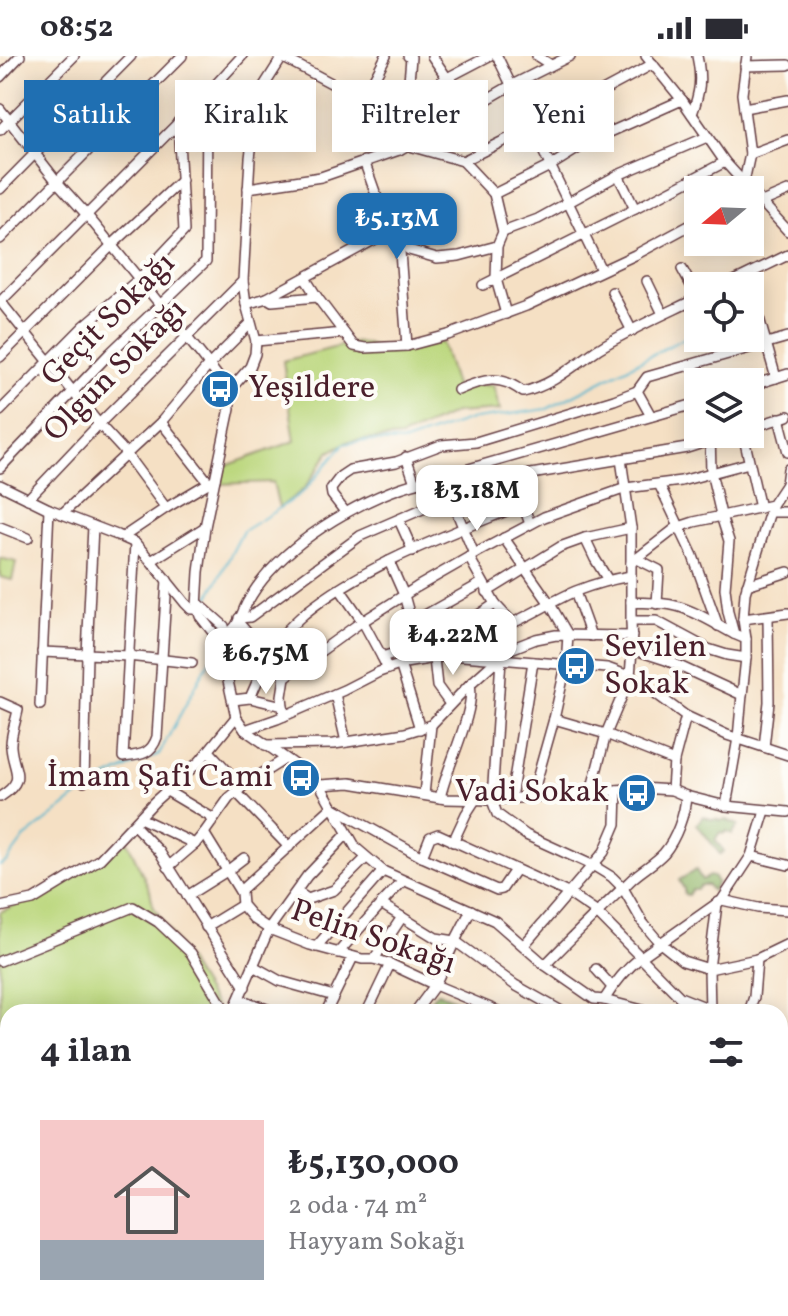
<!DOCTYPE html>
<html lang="tr">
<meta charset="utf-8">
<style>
:root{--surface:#fff;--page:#f2f2f3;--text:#2b2b33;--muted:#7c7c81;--accent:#1f6fb2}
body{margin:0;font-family:Vollkorn,serif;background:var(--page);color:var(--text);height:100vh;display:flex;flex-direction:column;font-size:30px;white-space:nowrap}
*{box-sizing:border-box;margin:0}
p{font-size:26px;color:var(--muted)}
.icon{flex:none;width:44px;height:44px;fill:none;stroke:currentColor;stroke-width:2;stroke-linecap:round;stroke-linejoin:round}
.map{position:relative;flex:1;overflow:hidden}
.drawer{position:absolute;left:0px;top:948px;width:788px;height:312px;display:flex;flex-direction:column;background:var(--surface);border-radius:24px 24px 0 0;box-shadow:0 4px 20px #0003}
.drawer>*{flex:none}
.top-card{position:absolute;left:24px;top:24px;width:740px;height:72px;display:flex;gap:16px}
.needle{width:52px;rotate:251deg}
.tools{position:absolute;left:684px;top:120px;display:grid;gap:16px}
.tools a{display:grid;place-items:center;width:80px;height:80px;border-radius:0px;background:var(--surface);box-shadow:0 4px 20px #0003;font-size:40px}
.price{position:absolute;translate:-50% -68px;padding:0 18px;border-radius:16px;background:#fff;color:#222;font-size:26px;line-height:52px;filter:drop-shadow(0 2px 4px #0008)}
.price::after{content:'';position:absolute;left:50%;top:48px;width:24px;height:18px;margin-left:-12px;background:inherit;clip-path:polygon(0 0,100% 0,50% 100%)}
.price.on{background:var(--accent);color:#fff}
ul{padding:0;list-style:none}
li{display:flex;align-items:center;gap:24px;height:200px;padding:0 40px}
li span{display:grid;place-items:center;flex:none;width:224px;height:160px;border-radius:0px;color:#555}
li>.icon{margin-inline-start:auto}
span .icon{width:96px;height:96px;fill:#fffc;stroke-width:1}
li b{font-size:34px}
h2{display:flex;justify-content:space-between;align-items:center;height:96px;padding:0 40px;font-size:34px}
.tag{padding:0 28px;border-radius:0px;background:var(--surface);box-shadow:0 4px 20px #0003;font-size:28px;line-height:72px}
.tag.on{background:var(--accent);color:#fff}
.status{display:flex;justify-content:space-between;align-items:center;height:56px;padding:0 40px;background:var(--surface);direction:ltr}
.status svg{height:22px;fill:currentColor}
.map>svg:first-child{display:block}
.green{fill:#bbd77d;stroke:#827b54;stroke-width:2}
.forest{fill:#94b86c;stroke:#6f6c4c;stroke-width:2}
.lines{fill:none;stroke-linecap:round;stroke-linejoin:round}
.stream{stroke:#4eb4cd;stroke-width:2}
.minor-casing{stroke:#643c42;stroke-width:12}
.minor{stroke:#fff;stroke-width:9}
.labels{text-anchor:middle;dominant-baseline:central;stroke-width:8;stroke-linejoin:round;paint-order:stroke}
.street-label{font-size:32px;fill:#4a1f2b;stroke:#fdfcf7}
.poi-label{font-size:32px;fill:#4a1f2b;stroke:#fdfcf7;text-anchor:start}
</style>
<div class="status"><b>08:52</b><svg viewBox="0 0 49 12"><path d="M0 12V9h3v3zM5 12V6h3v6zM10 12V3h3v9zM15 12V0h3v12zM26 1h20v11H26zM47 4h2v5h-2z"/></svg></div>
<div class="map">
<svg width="788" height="1260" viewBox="0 0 788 1260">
<rect width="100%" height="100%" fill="#fdfcf7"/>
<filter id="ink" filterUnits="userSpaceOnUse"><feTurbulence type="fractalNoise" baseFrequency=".0125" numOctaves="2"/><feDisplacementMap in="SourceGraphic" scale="16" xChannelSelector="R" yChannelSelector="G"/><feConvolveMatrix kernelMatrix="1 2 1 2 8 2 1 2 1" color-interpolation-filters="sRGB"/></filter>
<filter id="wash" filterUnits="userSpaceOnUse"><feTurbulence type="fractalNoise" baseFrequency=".006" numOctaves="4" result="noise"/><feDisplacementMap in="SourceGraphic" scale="32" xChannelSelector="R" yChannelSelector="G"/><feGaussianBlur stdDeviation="1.8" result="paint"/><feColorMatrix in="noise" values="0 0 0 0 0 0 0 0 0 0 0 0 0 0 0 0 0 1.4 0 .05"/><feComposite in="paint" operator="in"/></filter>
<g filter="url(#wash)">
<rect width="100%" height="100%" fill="#f5e0c4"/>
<g class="green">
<polygon points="356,286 406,295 442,286 455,330 493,329 500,354 455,357 401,381 349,385 329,396 304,433 279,452 273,426 217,428 220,412 295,385 283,305"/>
<polygon points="0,502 16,506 12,524 0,521"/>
<polygon points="127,785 150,834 153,850 219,956 8,956 8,1198 0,1199 0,856 73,822"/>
<polygon points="120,1252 203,1252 210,1255 205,1260 113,1260"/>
</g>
<g class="forest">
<polygon points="703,760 713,764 715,763 722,765 725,763 738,769 732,778 727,775 723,778 720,776 715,784 724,795 720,798 697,768"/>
<polygon points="696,814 702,824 709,820 713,821 717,826 712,835 707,829 701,829 697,833 692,833 688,839 684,838 684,833 679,824"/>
<polygon points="437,936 481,956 422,956"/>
<polygon points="8,1198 8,1252 120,1252 113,1260 0,1260 0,1199"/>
<polygon points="216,1252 734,1252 731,1260 205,1260"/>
</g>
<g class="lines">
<g class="stream">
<polyline points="207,545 243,475 277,454 304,435 344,388 362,385 405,386 468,364 547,353 698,275"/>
<polyline points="0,809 7,805 24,782 89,731 129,711 159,698 215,594"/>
</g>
</g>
</g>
<g filter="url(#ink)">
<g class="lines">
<g class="minor-casing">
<g id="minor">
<polyline points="280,0 363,44 386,0"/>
<polyline points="432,0 447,22"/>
<polyline points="497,0 601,214"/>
<polyline points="537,0 551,9"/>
<polyline points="646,0 682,44 725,106 788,175"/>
<polyline points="745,10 788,9"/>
<polyline points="0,21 20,0"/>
<polyline points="363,44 362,53 369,62 394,81"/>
<polyline points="406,47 447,22 489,0"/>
<polyline points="744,52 788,44"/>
<polyline points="0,53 58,127 86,158 203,301 226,331 229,341 230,352 205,471 199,516 197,551 200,560 215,579 226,616 236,661 245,674 301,713 320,729 356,792 383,815 495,865 545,909 594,943 604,944 650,956"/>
<path d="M692 58C700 36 702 23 697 0"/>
<polyline points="0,74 74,0"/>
<polyline points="406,89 463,105 494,138 503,176 497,190 496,223 506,258"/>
<path d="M399 94 394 81C407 57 409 29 411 1L408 0"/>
<polyline points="750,98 788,84"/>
<polyline points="364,105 386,167 409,194 437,202 459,200 497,190"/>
<polyline points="463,105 584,45 653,8"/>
<polyline points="618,119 635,153"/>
<polyline points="744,126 750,98 742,38 747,0"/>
<polyline points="248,132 321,121 399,94 512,29 570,0"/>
<polyline points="0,133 131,0"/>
<polyline points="494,138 550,110 590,85 682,44"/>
<polyline points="750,147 762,146 788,135"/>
<polyline points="503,176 538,163 618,119 707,81"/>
<polyline points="399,182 407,290"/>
<polyline points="0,183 182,0"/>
<polyline points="682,213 698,242"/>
<polyline points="305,222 317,241 354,290 365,292 407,290 448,279 526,250 635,199 698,165"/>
<polyline points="647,225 663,258"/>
<polyline points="483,229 635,153 725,106"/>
<polyline points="724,230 788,199"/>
<polyline points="612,236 632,275"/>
<polyline points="267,242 392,174"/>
<polyline points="0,245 99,368 123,394 166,452 123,481"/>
<polyline points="0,246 207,38 242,0"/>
<polyline points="246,248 267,242 272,245 317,241"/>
<polyline points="759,262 776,322"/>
<polyline points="256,285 344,277"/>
<polyline points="0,301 112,189 182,124"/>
<polyline points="693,309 698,326"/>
<polyline points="750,330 788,318"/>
<path d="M458 334C484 323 500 318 523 336 553 329 573 310 598 293 630 273 665 258 698 242"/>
<polyline points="637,335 651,360"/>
<polyline points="228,336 250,311 255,298 256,285 246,248 243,225 250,102 256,53 262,33 283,0"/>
<polyline points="0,355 84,270 139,223 184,175 178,66"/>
<polyline points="779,362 788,396"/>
<polyline points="161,366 209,427"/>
<polyline points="750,372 788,360"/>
<polyline points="710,378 711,416 722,463 729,485 725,532 728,556 734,578 746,583 746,602 727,599 708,593 656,565 631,565 632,593 666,604 742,639 738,682 726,750"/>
<polyline points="743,378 760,452"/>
<polyline points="406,401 415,427"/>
<polyline points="621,403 631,472 631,546"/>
<polyline points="0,412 110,297 206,205 207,38"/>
<polyline points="788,413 786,428 788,428"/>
<polyline points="513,421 530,468"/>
<polyline points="434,423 440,446"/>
<polyline points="659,428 693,500 718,570"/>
<polyline points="0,429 49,453 117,479 135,487 151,505 185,547 191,553 200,553"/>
<polyline points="451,442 474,498"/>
<polyline points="28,443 99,368 243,225"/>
<polyline points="166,452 215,423"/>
<polyline points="770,456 788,456"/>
<polyline points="346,457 332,439 331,433 341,420 350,414 396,406 441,389 476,386 614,344 637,335 647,321 788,281"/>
<polyline points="62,458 161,366 209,309 250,268"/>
<polyline points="399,464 413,495"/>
<polyline points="0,471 28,482"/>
<polyline points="504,482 550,548 568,579 566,609 554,663 606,678 674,705"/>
<polyline points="585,482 595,503 608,524"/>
<path d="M135 487 123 701C140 699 151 699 157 681L167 524"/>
<path d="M469 501 495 548 454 575C497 587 538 550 576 535 594 528 612 523 631 520"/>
<polyline points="637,503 659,514 657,548"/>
<polyline points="151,505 205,471"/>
<polyline points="389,505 404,539 422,604"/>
<polyline points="631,507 676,472 694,466 772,449 786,428"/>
<polyline points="747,529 788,516"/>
<polyline points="340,533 363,566 382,601"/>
<polyline points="487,536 560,491 585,482 631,472"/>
<polyline points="575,536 591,580"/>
<polyline points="199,548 224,570 228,587 227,609"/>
<polyline points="495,548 512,566"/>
<polyline points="239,562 250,561 360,480 427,451 513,421 687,392 731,378"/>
<polyline points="743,563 788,557"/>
<path d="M631 565V546C646 547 661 546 676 550 696 555 715 568 734 578"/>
<polyline points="238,566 285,621 357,569 417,531 478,496 544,461 626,432 681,425 749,407"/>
<polyline points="411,567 482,527"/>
<path d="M215 579C221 579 227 577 232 574 239 569 243 554 247 547 253 536 261 525 269 516 307 474 378 433 434 423L698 347"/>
<polyline points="746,583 743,563 745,537 772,449"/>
<polyline points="42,596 87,598 93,470"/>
<path d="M265 597C278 584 290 570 304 558 367 507 448 479 523 448"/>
<polyline points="434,602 437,630 450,648"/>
<polyline points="501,603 492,744 497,758 526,779 594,810 612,821 623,832 643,867 659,886 683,905 709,913 717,848"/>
<polyline points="400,608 420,673"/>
<polyline points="388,613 382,601 417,590 454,575"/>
<polyline points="335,638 346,686"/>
<polyline points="742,639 746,602"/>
<polyline points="250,642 283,650"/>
<polyline points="233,644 250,642 268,601"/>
<path d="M0 646 18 654C16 665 10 680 11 691 13 716 28 723 0 741"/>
<polyline points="40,649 49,453"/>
<polyline points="284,660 282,640 285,621"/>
<polyline points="245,674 277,663 344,634 379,616 405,607 451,599 607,612 626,619 644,629 686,660 727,679 788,699"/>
<polyline points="265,689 334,688 405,677 431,669 470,628 508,594 536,583 556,579 632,580"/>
<polyline points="764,691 769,646 768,561"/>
<polyline points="209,695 242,731"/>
<polyline points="84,726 87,598 128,600 192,607"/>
<polyline points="320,729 350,727 446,743 492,744 640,732 672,734 686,740 726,750 788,756"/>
<polyline points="672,734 674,705 686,660"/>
<polyline points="167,735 214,763"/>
<polyline points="236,736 289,791"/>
<polyline points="591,736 606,678 630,621 632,593"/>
<polyline points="424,739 431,669"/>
<polyline points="532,741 554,663"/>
<path d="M440 742C446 712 476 655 470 628"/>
<polyline points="511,742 533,606"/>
<polyline points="765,755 751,800 722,844 758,852 788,854"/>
<polyline points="140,762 195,788 204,777 241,837 242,849 254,863 269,873 307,820 347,778"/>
<polyline points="134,769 159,795 245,931"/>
<polyline points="204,777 229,742 247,727 285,703"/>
<polyline points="453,786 466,758 475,744"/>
<polyline points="751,800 788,809"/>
<polyline points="422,801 430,781 438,778 568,837 596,856 680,941 710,953"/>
<polyline points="168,811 195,788"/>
<polyline points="240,835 332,751 422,801 497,834 502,833 515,814"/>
<polyline points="297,836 308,843 334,834 366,802"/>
<polyline points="187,840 227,815 244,802"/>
<polyline points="381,848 436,882 455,885 471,854"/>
<polyline points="0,851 33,844 100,803 155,745 200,705 236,661"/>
<polyline points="206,871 242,849"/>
<polyline points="524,889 604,796 616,768 617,734"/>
<polyline points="316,891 383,815"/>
<polyline points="338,897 381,848 403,825"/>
<polyline points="374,903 402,861"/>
<polyline points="757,903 788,888"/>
<polyline points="0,905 133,851 158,866 191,897 226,956"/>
<path d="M545 909C573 880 601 853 630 825 640 815 654 808 664 797 676 783 685 758 686 740"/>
<polyline points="253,910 280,925 334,940"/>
<polyline points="596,913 612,931"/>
<polyline points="239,943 275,956"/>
<path d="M604 944C614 928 626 913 641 901L719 846"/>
<polyline points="710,955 709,913 757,903 754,941 749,956"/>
<polyline points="233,956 269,873 310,889 362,903 374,903 390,908 435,929 500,956"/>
<polyline points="326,956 353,901"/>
<polyline points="367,956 390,908"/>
<polyline points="415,956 435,929 455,885 515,929 563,956"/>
<polyline points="780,999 788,983"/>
<polyline points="780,1050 788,1053"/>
<polyline points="0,1094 8,1096"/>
<polyline points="788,1132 786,1142 788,1143"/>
<polyline points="0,1193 8,1192"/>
<polyline points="780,1238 788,1221"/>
<polyline points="772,1260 774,1252"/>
</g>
</g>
<use href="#minor" class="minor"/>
</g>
</g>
<defs>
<g id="bus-disc" transform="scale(2)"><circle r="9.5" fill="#1f6fb2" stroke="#fdfcf7"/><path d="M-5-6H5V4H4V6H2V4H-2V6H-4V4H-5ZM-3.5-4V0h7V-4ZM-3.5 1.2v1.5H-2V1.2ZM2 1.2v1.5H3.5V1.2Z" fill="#fff"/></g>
</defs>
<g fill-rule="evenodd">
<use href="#bus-disc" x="220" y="333"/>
<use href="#bus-disc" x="576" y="610"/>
<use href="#bus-disc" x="301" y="722"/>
<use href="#bus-disc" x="637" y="737"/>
</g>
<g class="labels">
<g class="street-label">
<text transform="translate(109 264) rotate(-45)">Geçit Sokağı</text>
<text transform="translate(116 315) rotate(-45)">Olgun Sokağı</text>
<text transform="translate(373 882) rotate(19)">Pelin Sokağı</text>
</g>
<g class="poi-label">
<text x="248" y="333">Yeşildere</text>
<text x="604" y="592">Sevilen<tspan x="604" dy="37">Sokak</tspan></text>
<text x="273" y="722" text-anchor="end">İmam Şafi Cami</text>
<text x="609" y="737" text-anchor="end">Vadi Sokak</text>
</g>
</g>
</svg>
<div class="tools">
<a><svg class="needle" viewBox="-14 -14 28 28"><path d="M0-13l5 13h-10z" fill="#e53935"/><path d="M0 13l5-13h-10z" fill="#7c7c81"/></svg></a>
<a><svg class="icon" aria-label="locate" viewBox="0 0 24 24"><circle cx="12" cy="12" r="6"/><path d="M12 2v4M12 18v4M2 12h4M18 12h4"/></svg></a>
<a><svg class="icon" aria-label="layers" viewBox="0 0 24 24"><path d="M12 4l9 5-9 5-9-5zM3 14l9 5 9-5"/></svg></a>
</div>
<b class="price on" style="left:397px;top:205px">₺5.13M</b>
<b class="price" style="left:477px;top:477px">₺3.18M</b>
<b class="price" style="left:453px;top:621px">₺4.22M</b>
<b class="price" style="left:266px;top:640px">₺6.75M</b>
<div class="top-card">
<a class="tag on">Satılık</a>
<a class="tag">Kiralık</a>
<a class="tag">Filtreler</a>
<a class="tag">Yeni</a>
</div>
<section class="drawer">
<h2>4 ilan<svg class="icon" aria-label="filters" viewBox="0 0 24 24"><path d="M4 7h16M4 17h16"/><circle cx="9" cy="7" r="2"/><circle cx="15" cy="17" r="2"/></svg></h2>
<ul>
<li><span style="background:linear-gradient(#f6c9c9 75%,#9aa5b1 0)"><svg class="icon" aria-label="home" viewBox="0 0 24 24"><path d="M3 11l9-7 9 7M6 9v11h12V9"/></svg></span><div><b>₺5,130,000</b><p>2 oda · 74 m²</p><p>Hayyam Sokağı</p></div></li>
</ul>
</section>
</div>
